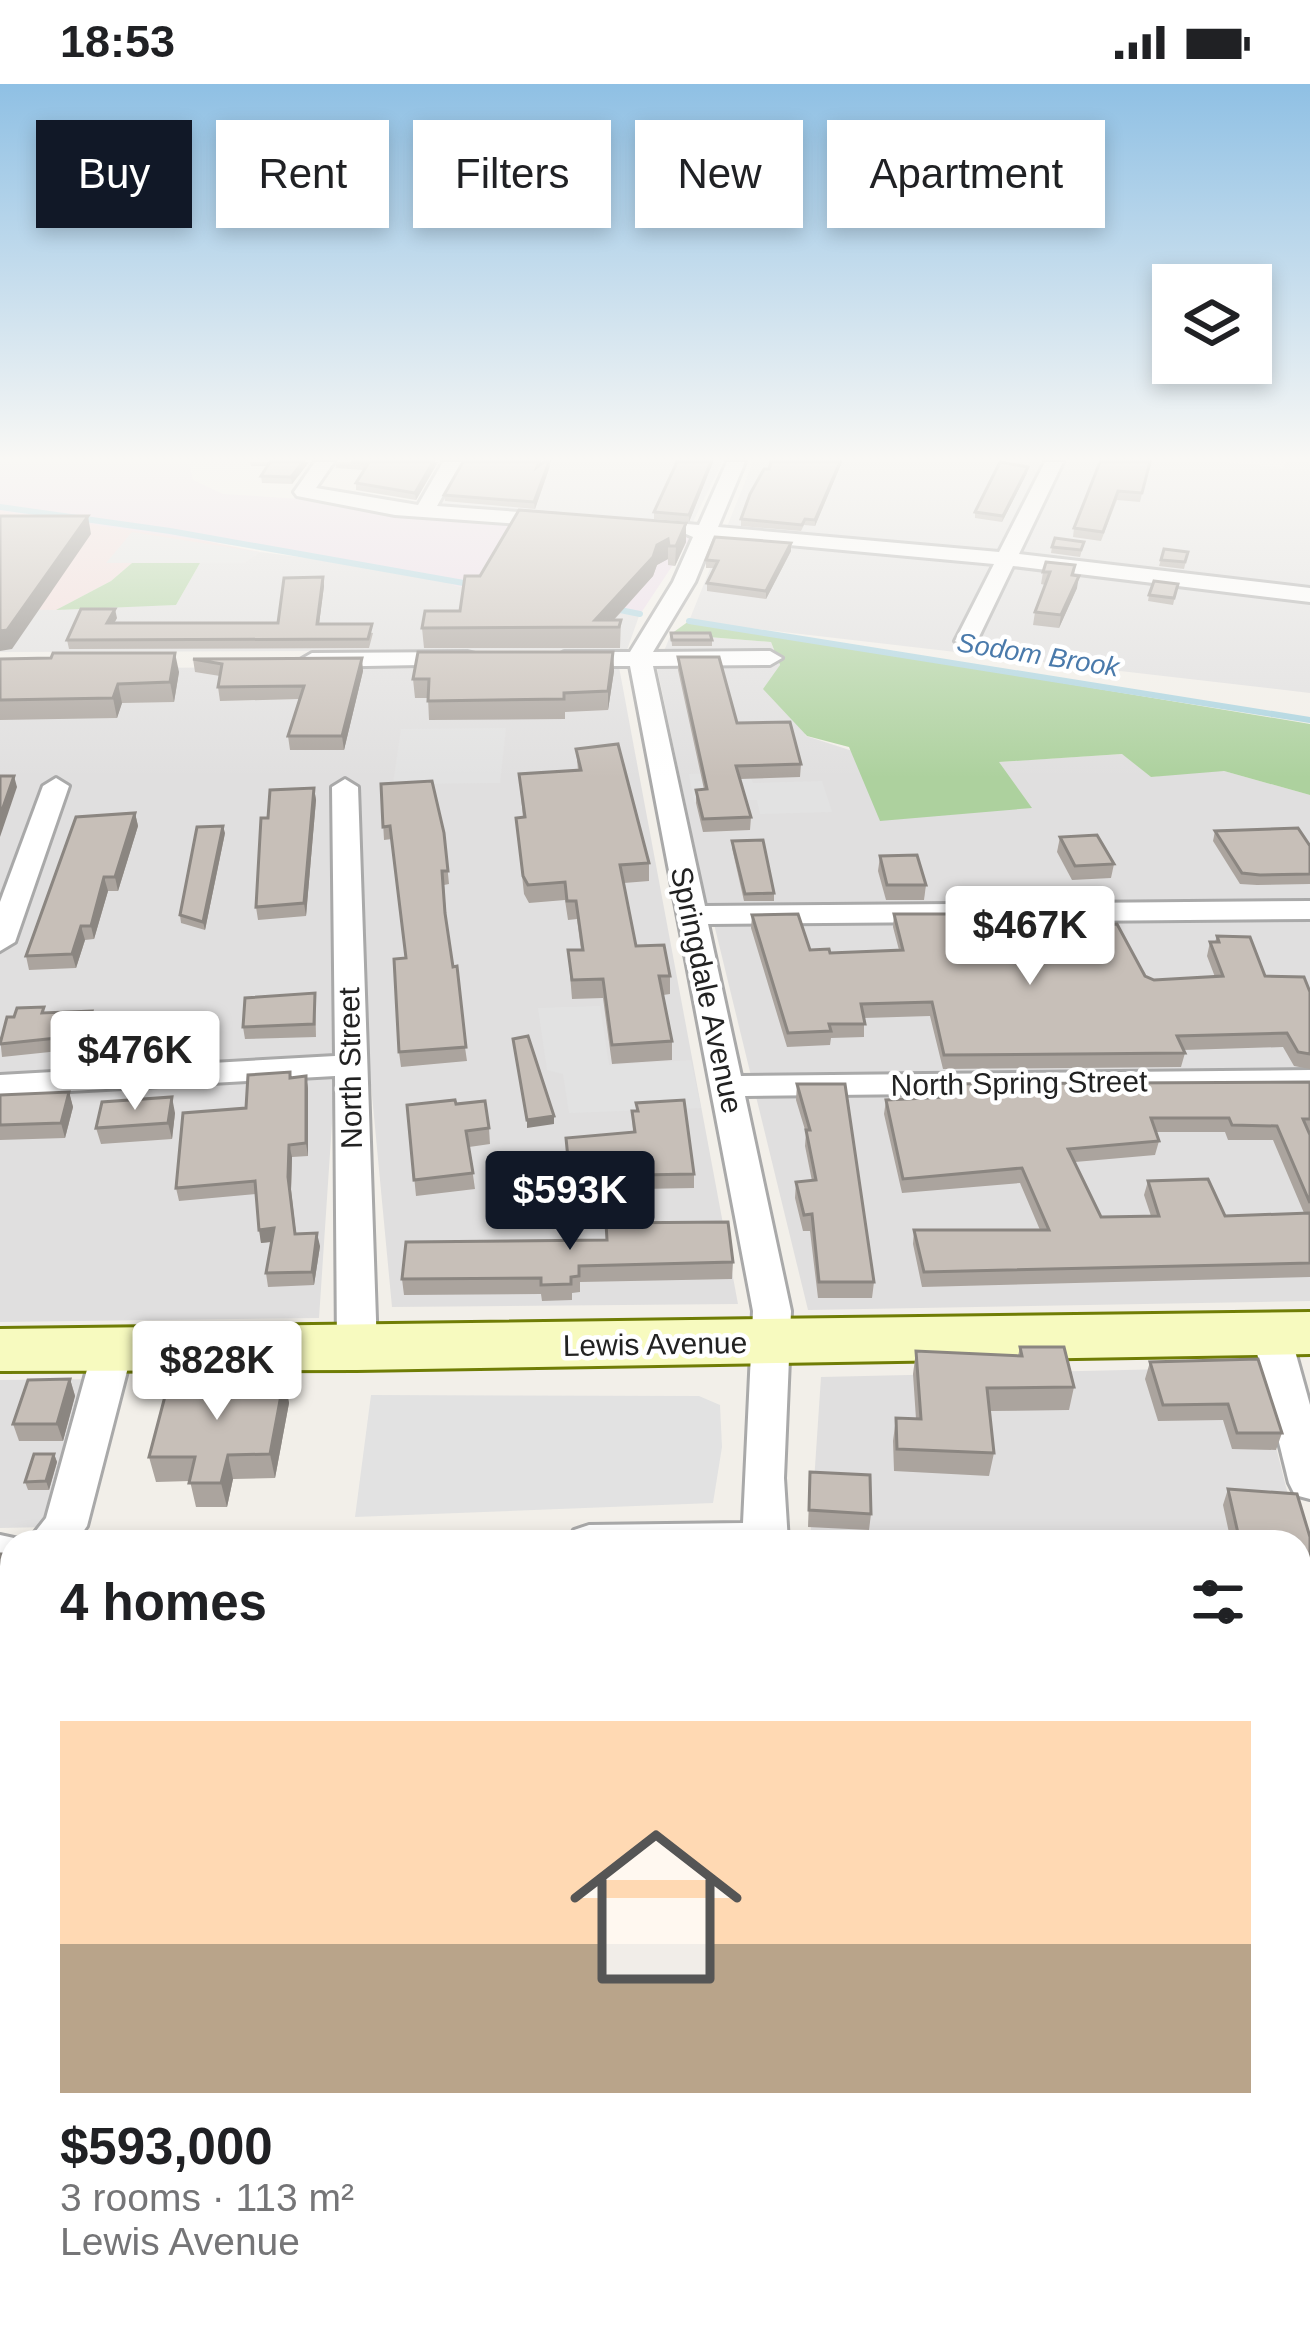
<!DOCTYPE html>
<meta charset="utf-8">
<style>
:root{--surface:#fff;--page:#f6f6f6;--text:#202124;--muted:#757577;--line:#e0e0e0;--accent:#111827}
body{margin:0;font-family:Helvetica,sans-serif;background:var(--page);color:var(--text);height:100vh;display:flex;flex-direction:column;font-size:45px;white-space:nowrap}
*{box-sizing:border-box;margin:0}
p{font-size:39px;color:var(--muted)}
.icon{flex:none;width:66px;height:66px;fill:none;stroke:currentColor;stroke-width:2;stroke-linecap:round;stroke-linejoin:round}
.map{position:relative;flex:1;overflow:hidden}
.side{position:absolute;left:0px;top:1446px;width:1311px;height:807px;display:flex;flex-direction:column;background:var(--surface);border-radius:36px 36px 0 0;box-shadow:0 6px 18px #0003}
.side>*{flex:none}
.top-card{position:absolute;left:36px;top:36px;width:1239px;height:108px;display:flex;gap:24px}
.controls{position:absolute;left:1152px;top:180px;display:grid;gap:24px}
.controls a{display:grid;place-items:center;width:120px;height:120px;border-radius:0px;background:var(--surface);box-shadow:0 6px 18px #0003;font-size:60px}
.price{position:absolute;translate:-50% -102px;padding:0 27px;border-radius:12px;background:#fff;color:#222;font-size:39px;line-height:78px;filter:drop-shadow(0 3px 6px #0008)}
.price::after{content:'';position:absolute;left:50%;top:72px;width:36px;height:27px;margin-left:-18px;background:inherit;clip-path:polygon(0 0,100% 0,50% 100%)}
.price.current{background:var(--accent);color:#fff}
ul{padding:0;list-style:none}
li{display:grid;align-content:center;gap:24px;height:636px;padding:0 60px}
li+li{border-top:3px solid var(--line)}
li span{display:grid;place-items:center;height:372px;border-radius:0px;color:#555}
li>.icon{margin-inline-start:auto}
span .icon{width:216px;height:216px;fill:#fffc;stroke-width:1}
li b{font-size:51px}
h2{display:flex;justify-content:space-between;align-items:center;height:144px;padding:0 60px;font-size:51px}
.chip{padding:0 42px;border-radius:0px;background:var(--surface);box-shadow:0 6px 18px #0003;font-size:42px;line-height:108px}
.chip.current{background:var(--accent);color:#fff}
.status{display:flex;justify-content:space-between;align-items:center;height:84px;padding:0 60px;background:var(--surface);direction:ltr}
.status svg{height:33px;fill:currentColor}
.map>svg:first-child{display:block}
.residential{fill:#e0dfdf}
.commercial{fill:#f2dad9}
.industrial{fill:#ebdbe8}
.forest{fill:#add19e}
.parking{fill:#e2e2e2}
.lines{fill:none;stroke-linecap:round;stroke-linejoin:round}
.stream{stroke:#aad3df;stroke-width:6}
.street-casing{stroke:#a9a9a9;stroke-width:6}
.secondary-casing{stroke:#707d05;stroke-width:6}
.street{fill:#fff;fill-rule:evenodd}
.secondary{fill:#f7fabf;fill-rule:evenodd}
.wall{fill:#aba49e;fill-rule:evenodd}
.shaded-wall{fill:#8b8681}
.building{fill:#c7bfb8;stroke:#8b8681;stroke-width:3}
.labels{text-anchor:middle;dominant-baseline:central;stroke-width:9;stroke-linejoin:round;paint-order:stroke}
.far-water-label{font-size:27px;font-style:italic;fill:#4a7aab;stroke:#fff}
.street-label{font-size:30px;fill:#222;stroke:#fff}
</style>
<div class="status"><b>18:53</b><svg viewBox="0 0 49 12"><path d="M0 12V9h3v3zM5 12V6h3v6zM10 12V3h3v9zM15 12V0h3v12zM26 1h20v11H26zM47 4h2v5h-2z"/></svg></div>
<div class="map">
<svg width="1310" height="2252" viewBox="0 0 1310 2252">
<rect width="100%" height="100%" fill="#f2efe9"/>
<g class="residential">
<polygon points="465,378 722,378 692,440 436,423"/>
<polygon points="753,378 1227,378 1283,384 1286,378 1310,378 1310,609 689,537"/>
<polygon points="260,468 430,490 456,502 639,532 627,566 0,568 0,525 176,521 200,479 243,479"/>
<polygon points="671,550 771,558 806,652 1030,724 998,678 1123,670 1151,693 1217,685 1310,711 1310,819 707,821 657,584"/>
<polygon points="619,583 738,1220 392,1223 368,969 0,993 0,584"/>
<polygon points="1310,826 1310,1217 808,1226 714,840 1236,837"/>
<polygon points="335,994 319,1234 0,1238 0,1013"/>
<polygon points="1256,1283 1310,1499 1310,2252 774,2252 774,2241 1299,2241 1299,1458 810,1458 821,1293"/>
<polygon points="105,1295 48,1443 0,1444 0,1296"/>
<polygon points="12,2205 12,2241 712,2241 712,2252 0,2252 0,2207"/>
</g>
<polygon class="commercial" points="0,425 176,451 260,468 244,479 132,479 111,497 56,526 0,525"/>
<polygon class="industrial" points="0,378 189,378 193,396 223,410 301,415 392,433 692,452 639,532 456,502 430,490 0,427"/>
<g class="forest">
<polygon points="132,479 200,479 176,521 56,526 111,497"/>
<polygon points="689,537 1310,640 1310,711 1224,687 1151,693 1122,670 999,678 1032,724 880,737 849,663 807,652 763,605 780,581 771,558 671,550"/>
<polygon points="0,1988 12,1988 12,2205 0,2207"/>
</g>
<g class="parking">
<polygon points="132,448 260,468 244,479 106,479"/>
<polygon points="506,644 500,699 393,700 401,645"/>
<polygon points="748,687 753,699 822,697 832,728 760,730 757,716 694,718 689,690"/>
<polygon points="600,922 609,981 691,976 701,1024 569,1029 563,990 547,986 538,924"/>
<polygon points="371,1311 699,1312 720,1321 722,1363 713,1419 355,1433"/>
</g>
<g class="lines">
<g class="stream">
<polyline points="0,423 170,447 475,501"/>
<polyline points="610,524 640,530"/>
<polyline points="689,537 1310,636"/>
</g>
<g class="street-casing">
<g id="street">
<polygon points="315,378 334,378 316,404 418,421 443,378 462,378 437,422 560,431 570,437 560,443 395,431 297,412 294,408"/>
<polygon points="727,378 745,378 718,443 999,468 1045,378 1063,378 1019,470 1310,504 1310,518 1013,482 977,557 966,564 955,557 994,480 713,454 695,498 653,568 770,567 782,574 770,581 653,582 705,822 1310,817 1310,835 708,840 741,992 1310,986 1310,1006 745,1012 791,1227 784,1394 788,1458 567,1458 574,1446 589,1441 743,1439 753,1227 630,582 564,582 552,575 564,568 630,568 673,498 693,453 677,446 687,440 699,441"/>
<polygon points="467,568 475,570 475,580 312,583 300,576 312,569"/>
<polygon points="56,694 69,702 15,858 0,867 0,818 43,702"/>
<polygon points="345,695 358,703 377,1265 371,1275 357,1279 343,1275 337,1265 335,992 0,1011 0,991 335,972 332,703"/>
<polygon points="1271,1235 1285,1239 1290,1249 1310,1321 1310,1415 1295,1411 1289,1399 1252,1249 1257,1239"/>
<polygon points="113,1250 127,1254 133,1264 87,1442 76,1458 12,1458 12,1487 0,1487 0,1451 28,1457 46,1434 93,1264 99,1254"/>
<rect x="0" y="1919" width="12" height="56"/>
<polygon points="706,2241 768,2241 767,2252 705,2252"/>
</g>
</g>
<g class="secondary-casing">
<polygon id="secondary" points="1310,1228 1310,1270 357,1286 0,1287 0,1245"/>
</g>
<use href="#street" class="street"/>
<use href="#secondary" class="secondary"/>
</g>
<g class="wall">
<polygon points="250,378 309,378 292,400 262,399 261,392 267,382 251,382"/>
<polygon points="335,378 438,378 416,416 356,406 356,399 364,386 336,384"/>
<polygon points="713,378 689,438 654,435 654,428"/>
<polygon points="842,378 815,442 804,441 801,447 741,442 741,435"/>
<polygon points="1150,378 1140,418 1117,416 1101,457 1073,453 1074,444"/>
<polygon points="541,380 550,382 535,425 445,417 444,411"/>
<polygon points="1027,389 1002,438 975,434 975,428"/>
<polygon points="686,439 686,458 675,482 668,481 668,475 657,481 653,492 614,536 621,536 620,564 424,564 422,544 460,527 480,492"/>
<polygon points="1084,458 1080,473 1051,469 1052,463"/>
<polygon points="1164,465 1188,468 1184,485 1159,482"/>
<polygon points="791,467 766,515 707,507 707,499 715,484 706,484 706,476"/>
<polygon points="1075,481 1074,491 1077,504 1059,544 1033,541 1035,528 1045,501 1041,500 1043,488"/>
<polygon points="323,493 324,502 319,540 373,549 369,564 69,565 67,556 117,534 114,539 278,539"/>
<polygon points="1178,500 1173,521 1148,517 1149,511"/>
<polygon points="671,549 712,556 712,562 672,562"/>
<polygon points="613,568 614,587 608,626 565,628 565,635 429,636 428,614 415,614 413,595"/>
<polygon points="678,573 737,639 801,680 800,693 740,695 751,733 750,746 703,748 696,719 696,706 704,705 678,586"/>
<polygon points="0,575 179,588 174,618 122,619 117,634 0,636"/>
<polygon points="193,575 363,587 344,666 290,666 288,652 299,615 220,617 218,603 220,592 195,588"/>
<polygon points="576,665 649,779 649,797 624,799 636,862 670,892 670,910 663,911 672,957 672,976 612,980 603,914 572,915 568,866 581,866 577,835 568,836 565,816 529,819 524,810 516,734 523,734 519,690 578,686"/>
<polygon points="381,700 444,749 449,800 444,801 446,834 467,977 401,983 399,968 406,874 392,755 384,756"/>
<polygon points="314,704 316,716 306,832 258,836 256,823 268,734"/>
<polygon points="135,729 138,742 118,807 108,807 94,855 85,856 76,884 29,886 26,872"/>
<polygon points="1215,747 1310,762 1310,800 1257,801 1240,800 1213,757"/>
<polygon points="225,749 205,846 181,839 180,831"/>
<polygon points="1060,753 1114,780 1111,794 1072,796 1057,768"/>
<polygon points="732,757 774,809 774,817 744,817 732,764"/>
<polygon points="880,772 926,801 924,816 886,816 878,787"/>
<polygon points="894,830 996,839 1010,846 1154,896 1215,893 1207,872 1210,858 1215,858 1217,852 1265,892 1310,908 1310,985 1294,982 1283,963 1183,966 1185,969 1181,983 943,985 930,932 864,934 864,953 831,954 830,961 787,963 751,844 752,831 810,866 830,869 899,866 893,843"/>
<polygon points="315,909 316,953 245,955 243,943"/>
<polygon points="92,927 95,940 88,964 2,973 0,953 45,929"/>
<polygon points="306,992 308,1005 308,1072 292,1073 291,1106 296,1150 320,1162 314,1201 268,1203 266,1189 272,1158 261,1159 256,1110 179,1117 176,1104 246,1024 291,994"/>
<path d="M1310 998V1193L922 1203 913 1160 914 1146H1040L1020 1099 902 1109 884 1030 886 1016 939 1013 941 1000ZM1156 1048H1225L1228 1056H1273L1304 1129 1225 1132 1148 1097 1144 1111 1151 1132 1101 1133 1075 1078 1155 1071 1159 1057Z"/>
<polygon points="797,1000 874,1198 872,1214 818,1214 810,1147 803,1147 795,1114 796,1098 812,1097 805,1062 806,1049 796,1016"/>
<polygon points="69,1008 73,1023 65,1054 0,1056 0,1011"/>
<polygon points="636,1019 694,1090 694,1104 641,1105 640,1094 570,1099 566,1054 633,1048 632,1027 636,1027"/>
<polygon points="456,1020 489,1044 490,1060 469,1063 475,1105 416,1112 407,1021"/>
<polygon points="175,1029 172,1055 101,1060 96,1044"/>
<polygon points="406,1158 733,1178 732,1195 580,1198 580,1208 572,1209 572,1216 542,1217 541,1210 404,1211 402,1195"/>
<polygon points="1020,1263 1074,1303 1069,1326 989,1327 994,1369 989,1392 894,1387 893,1357 896,1334 916,1335 913,1290 916,1267 1018,1272"/>
<polygon points="1150,1278 1282,1349 1276,1366 1232,1365 1223,1336 1158,1337 1145,1295"/>
<polygon points="70,1295 75,1312 63,1357 19,1357 13,1340"/>
<polygon points="284,1295 289,1319 275,1394 233,1395 227,1423 196,1423 190,1397 156,1398 149,1373"/>
<polygon points="54,1370 57,1378 49,1406 28,1406 25,1398"/>
<polygon points="810,1388 871,1430 869,1446 808,1443"/>
<polygon points="1228,1405 1310,1453 1310,1565 1299,1565 1299,1458 1231,1458 1223,1421"/>
<polygon points="12,1484 12,1693 0,1693 0,1601 9,1576 0,1576 0,1493"/>
<polygon points="1310,1597 1310,1799 1299,1737 1299,1598"/>
<polygon points="0,1820 12,1820 12,1899 0,1900"/>
<polygon points="1299,1863 1310,1864 1310,1940 1299,1940"/>
<polygon points="1299,1998 1310,1999 1310,2202 1299,2202"/>
<polygon points="823,2241 926,2241 926,2246 924,2252 823,2252"/>
</g>
<g class="shaded-wall">
<polygon points="303,378 309,378 292,400 291,393"/>
<polygon points="433,378 438,378 416,416 415,409"/>
<polygon points="549,378 550,382 535,425 534,418"/>
<polygon points="711,378 713,378 689,438 689,431"/>
<polygon points="840,378 842,378 815,442 815,436"/>
<polygon points="1028,383 1027,389 1002,438 1003,432"/>
<polygon points="88,432 91,450 12,565 0,567 0,547"/>
<polygon points="686,439 686,458 675,482 676,462"/>
<polygon points="668,455 668,475 657,481 653,492 607,543 595,536 657,461"/>
<polygon points="791,459 791,467 766,515 766,507"/>
<polygon points="1079,492 1077,504 1059,544 1061,531"/>
<polygon points="323,493 324,502 318,548 317,540"/>
<polygon points="115,525 117,534 109,548 107,539"/>
<polygon points="613,568 614,587 608,626 608,607"/>
<polygon points="175,569 179,588 174,618 170,598"/>
<polygon points="362,574 363,587 344,666 342,652"/>
<polygon points="118,600 122,619 117,634 113,614"/>
<polygon points="14,692 17,703 0,753 0,732"/>
<polygon points="314,704 316,716 306,832 304,819"/>
<polygon points="135,729 138,742 118,807 115,793"/>
<polygon points="223,742 225,749 205,846 203,838"/>
<polygon points="104,793 108,807 94,855 91,842"/>
<polygon points="81,842 85,856 76,884 72,870"/>
<polygon points="92,927 95,940 88,964 85,951"/>
<polygon points="306,992 308,1005 308,1072 306,1059"/>
<polygon points="69,1008 73,1023 65,1054 61,1039"/>
<polygon points="172,1013 175,1029 172,1055 168,1039"/>
<polygon points="554,1032 554,1040 527,1044 527,1036"/>
<polygon points="289,1061 292,1073 291,1106 288,1093"/>
<polygon points="274,1144 277,1157 261,1159 259,1146"/>
<polygon points="317,1149 320,1162 314,1201 312,1188"/>
<polygon points="70,1295 75,1312 63,1357 57,1340"/>
<polygon points="284,1295 289,1319 275,1394 270,1370"/>
<polygon points="54,1370 57,1378 49,1406 46,1397"/>
<polygon points="228,1371 233,1395 227,1423 221,1399"/>
<polygon points="7,1470 12,1484 12,1518 0,1504 0,1493"/>
</g>
<g class="building">
<polygon points="270,378 303,378 291,393 261,392"/>
<polygon points="351,378 433,378 415,409 356,399 368,380"/>
<polygon points="463,378 539,378 537,383 544,378 549,378 534,418 444,411"/>
<polygon points="677,378 711,378 689,431 654,428"/>
<polygon points="771,378 840,378 815,436 805,435 802,441 741,435 750,410 764,385 769,385"/>
<polygon points="1000,378 1028,383 1003,432 975,428"/>
<polygon points="1100,378 1150,378 1142,409 1118,407 1103,448 1074,444"/>
<polygon points="519,426 686,439 676,462 669,462 668,455 657,461 653,473 595,536 621,536 619,543 422,544 425,527 460,527 465,492 480,492"/>
<polygon points="0,432 88,432 7,546 0,547"/>
<polygon points="715,453 791,459 766,507 707,499 718,477 706,476"/>
<polygon points="1055,454 1084,458 1081,466 1052,463"/>
<polygon points="1164,465 1188,468 1185,478 1161,476"/>
<polygon points="1046,478 1075,481 1072,491 1079,492 1061,531 1035,528 1050,488 1043,488"/>
<polygon points="323,493 317,540 372,540 368,555 67,556 81,525 115,525 107,539 278,539 284,494"/>
<polygon points="1154,497 1178,500 1174,514 1149,511"/>
<polygon points="671,549 710,549 712,556 672,556"/>
<polygon points="418,568 613,568 608,607 564,609 564,615 428,617 429,595 413,595"/>
<polygon points="53,569 175,569 170,598 118,600 113,614 0,616 0,575 51,574"/>
<polygon points="678,573 719,573 737,639 790,638 801,680 736,682 751,733 703,735 696,706 707,705"/>
<polygon points="362,574 342,652 288,652 304,602 218,603 222,580 193,575"/>
<polygon points="618,660 649,779 620,781 636,862 664,861 670,892 659,892 672,957 612,961 603,895 572,896 568,866 583,866 576,817 567,817 565,798 528,801 523,792 516,734 525,733 519,690 581,686 576,665"/>
<polygon points="0,692 14,692 0,732"/>
<polygon points="432,697 444,749 448,787 442,787 445,829 453,883 457,882 466,963 399,968 394,875 406,874 390,742 383,743 381,700"/>
<polygon points="314,704 304,819 256,823 261,734 268,734 270,706"/>
<polygon points="135,729 115,793 104,793 91,842 81,842 72,870 26,872 76,733"/>
<polygon points="223,742 203,838 180,831 197,743"/>
<polygon points="1298,744 1310,762 1310,790 1260,791 1242,789 1215,747"/>
<polygon points="1097,751 1114,780 1075,782 1060,753"/>
<polygon points="763,756 774,809 745,810 732,757"/>
<polygon points="917,771 926,801 887,801 880,772"/>
<polygon points="798,830 810,866 829,865 830,869 903,866 894,830 993,830 996,839 1007,838 1010,846 1117,840 1145,892 1154,896 1223,892 1210,858 1219,858 1217,852 1250,853 1265,892 1304,893 1310,908 1310,970 1298,968 1287,949 1177,952 1185,969 944,971 932,918 861,920 865,940 829,940 831,947 788,949 752,831"/>
<polygon points="315,909 314,940 243,943 245,914"/>
<polygon points="44,923 42,929 92,927 85,951 0,960 7,933 14,933 17,924"/>
<polygon points="528,952 554,1032 527,1036 513,955"/>
<polygon points="290,988 290,994 306,992 306,1059 289,1061 288,1093 295,1150 317,1149 312,1188 266,1189 274,1144 259,1146 255,1097 176,1104 183,1029 246,1024 248,991"/>
<polygon points="1310,998 1310,1035 1303,1035 1310,1051 1310,1119 1277,1042 1232,1041 1229,1034 1151,1034 1159,1057 1068,1065 1101,1133 1159,1132 1148,1097 1208,1095 1225,1132 1310,1129 1310,1179 924,1188 914,1146 1049,1146 1022,1084 903,1095 886,1016 944,1013 941,1000"/>
<polygon points="797,1000 845,1000 874,1198 819,1198 812,1130 804,1131 796,1098 816,1096 806,1046 810,1046"/>
<polygon points="69,1008 61,1039 0,1041 0,1011"/>
<polygon points="172,1013 168,1039 96,1044 102,1018"/>
<polygon points="455,1016 456,1020 485,1017 489,1044 466,1047 473,1089 414,1096 407,1021"/>
<polygon points="684,1016 694,1090 641,1091 640,1080 569,1085 566,1054 635,1048 632,1027 638,1027 636,1019"/>
<polygon points="728,1138 733,1178 579,1182 579,1192 571,1193 571,1200 541,1201 541,1194 402,1195 406,1158 607,1156 606,1139"/>
<polygon points="1020,1263 1064,1263 1074,1303 987,1304 994,1369 897,1365 896,1334 921,1335 916,1267 1022,1272"/>
<polygon points="1258,1275 1282,1349 1237,1349 1228,1320 1163,1321 1150,1278"/>
<polygon points="70,1295 57,1340 13,1340 28,1296"/>
<polygon points="284,1295 270,1370 228,1371 221,1399 189,1399 195,1373 149,1373 169,1297"/>
<polygon points="34,1370 54,1370 46,1397 25,1398"/>
<polygon points="810,1388 870,1391 871,1430 809,1426"/>
<polygon points="1228,1405 1297,1410 1310,1453 1310,1491 1306,1491 1310,1505 1310,1548 1299,1548 1299,1458 1240,1458"/>
<polygon points="0,1470 7,1470 0,1493"/>
<polygon points="0,1500 12,1500 12,1547 0,1548"/>
<polygon points="12,1569 12,1666 0,1666 0,1601"/>
<polygon points="1310,1597 1310,1747 1304,1713 1299,1713 1299,1598"/>
<rect x="0" y="1820" width="12" height="64"/>
<polygon points="1299,1863 1310,1864 1310,1925 1299,1924"/>
<polygon points="1299,1998 1310,1999 1310,2189 1302,2188 1299,2171"/>
<polygon points="92,2241 131,2241 128,2252 89,2252"/>
<polygon points="845,2241 926,2241 926,2246"/>
<polygon points="993,2241 1050,2241 1052,2252 995,2252"/>
</g>
<linearGradient id="sky" x2="0" y2="1"><stop stop-color="#8fc0e4"/><stop offset="0.54" stop-color="#f9f8f5"/><stop offset="1" stop-color="#f9f8f5" stop-opacity="0"/></linearGradient>
<rect width="1310" height="694" fill="url(#sky)"/>
<g class="labels">
<g class="far-water-label">
<text transform="translate(1038 571) rotate(9)">Sodom Brook</text>
</g>
<g class="street-label">
<text transform="translate(707 906) rotate(78)">Springdale Avenue</text>
<text transform="translate(350 984) rotate(-91)">North Street</text>
<text transform="translate(1019 999) rotate(-1)">North Spring Street</text>
<text transform="translate(655 1260) rotate(-1)">Lewis Avenue</text>
</g>
</g>
</svg>
<div class="controls">
<a><svg class="icon" aria-label="layers" viewBox="0 0 24 24"><path d="M12 4l9 5-9 5-9-5zM3 14l9 5 9-5"/></svg></a>
</div>
<b class="price" style="left:1030px;top:904px">$467K</b>
<b class="price" style="left:135px;top:1029px">$476K</b>
<b class="price current" style="left:570px;top:1169px">$593K</b>
<b class="price" style="left:217px;top:1339px">$828K</b>
<div class="top-card">
<a class="chip current">Buy</a>
<a class="chip">Rent</a>
<a class="chip">Filters</a>
<a class="chip">New</a>
<a class="chip">Apartment</a>
</div>
<section class="side">
<h2>4 homes<svg class="icon" aria-label="filters" viewBox="0 0 24 24"><path d="M4 7h16M4 17h16"/><circle cx="9" cy="7" r="2"/><circle cx="15" cy="17" r="2"/></svg></h2>
<ul>
<li><span style="background:linear-gradient(#ffd9b3 60%,#b9a48a 0)"><svg class="icon" aria-label="home" viewBox="0 0 24 24"><path d="M3 11l9-7 9 7M6 9v11h12V9"/></svg></span><div><b>$593,000</b><p>3 rooms · 113 m²</p><p>Lewis Avenue</p></div></li>
</ul>
</section>
</div>
